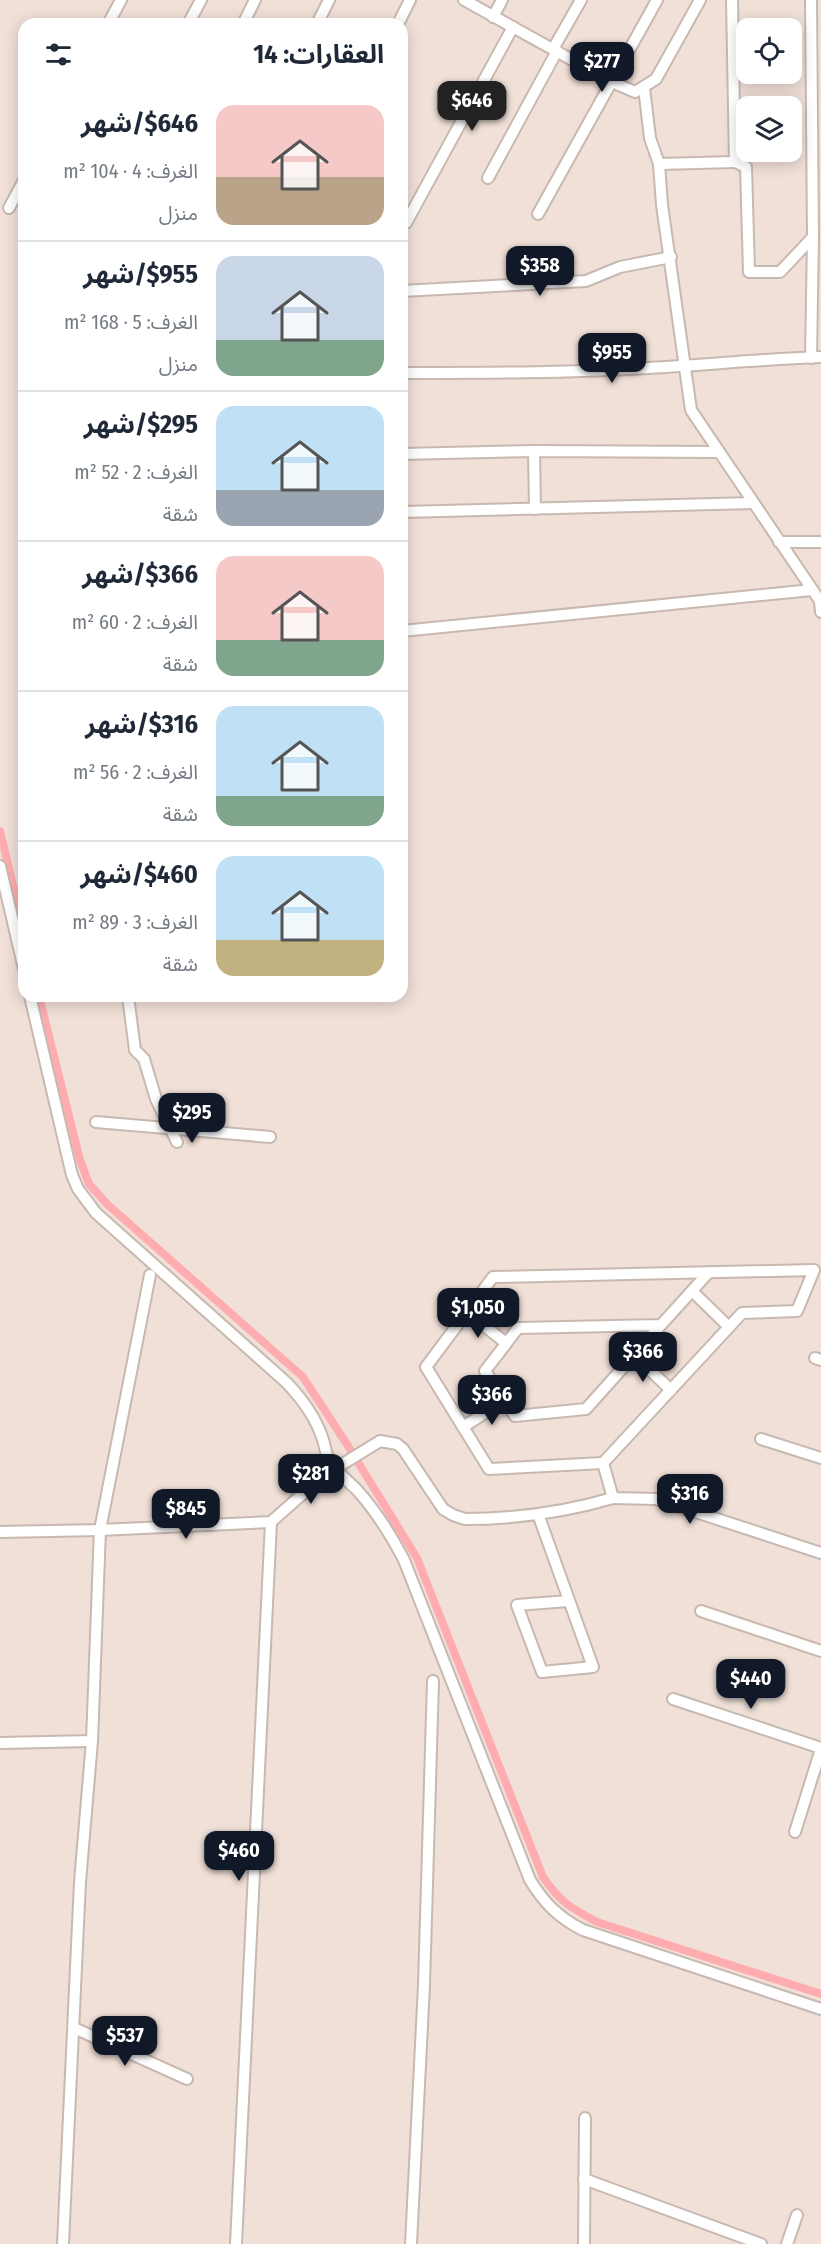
<!DOCTYPE html>
<html lang="ar">
<meta charset="utf-8">
<style>
:root{--surface:#fff;--page:#f6f6f7;--text:#1f2937;--muted:#747a83;--line:#e0e1e3;--accent:#111827}
body{margin:0;font-family:"Fira Sans Condensed","Noto Sans Arabic",sans-serif;background:var(--page);color:var(--text);direction:rtl;height:100vh;display:flex;flex-direction:column;font-size:22px;white-space:nowrap}
*{box-sizing:border-box;margin:0}
p{font-size:20px;color:var(--muted)}
.icon{flex:none;width:33px;height:33px;fill:none;stroke:currentColor;stroke-width:2;stroke-linecap:round;stroke-linejoin:round}
.map{position:relative;flex:1;overflow:hidden;direction:ltr}
.sheet{position:absolute;left:18px;top:18px;width:390px;height:984px;display:flex;flex-direction:column;background:var(--surface);border-radius:18px;box-shadow:0 3px 15px #0003;direction:rtl}
.sheet>*{flex:none}
.fabs{position:absolute;left:736px;top:18px;display:grid;gap:12px}
.fabs a{display:grid;place-items:center;width:66px;height:66px;border-radius:12px;background:var(--surface);box-shadow:0 3px 15px #0003;font-size:30px}
.price{position:absolute;translate:-50% -51px;padding:0 14px;border-radius:12px;background:var(--accent);color:#fff;font-size:20px;line-height:39px;filter:drop-shadow(0 2px 3px #0008)}
.price::after{content:'';position:absolute;left:50%;top:36px;width:18px;height:14px;margin-left:-9px;background:inherit;clip-path:polygon(0 0,100% 0,50% 100%)}
.price.on{background:#222;color:#fff}
ul{padding:0;list-style:none}
li{display:flex;align-items:center;gap:18px;height:150px;padding:0 24px}
li+li{border-top:2px solid var(--line)}
li span{display:grid;place-items:center;flex:none;width:168px;height:120px;border-radius:18px;color:#555}
li>.icon{margin-inline-start:auto}
span .icon{width:72px;height:72px;fill:#fffc;stroke-width:1}
li b{font-size:26px}
h2{display:flex;justify-content:space-between;align-items:center;height:72px;padding:0 24px;font-size:26px}
.map>svg:first-child{display:block}
.lines{fill:none;stroke-linecap:round;stroke-linejoin:round}
.canal{stroke:#ffacb1;stroke-width:8}
.minor-casing{stroke:#c7b9b0;stroke-width:14}
.minor{stroke:#fff;stroke-width:10}
</style>
<div class="map">
<svg width="821" height="2244" viewBox="0 0 821 2244">
<rect width="100%" height="100%" fill="#f0e0d8"/>
<g class="lines">
<g class="canal">
<polyline points="0,831 24,932"/>
<path d="M39 996 80 1160 89 1184 107 1204 303 1377 348 1446 417 1558 543 1877C560 1902 571 1908 597 1922L821 1994"/>
</g>
<g class="minor-casing">
<g id="minor">
<polyline points="464,0 612,82 635,92 656,79 700,0"/>
<polyline points="732,0 735,162 746,167 749,272 780,272 813,237"/>
<polyline points="493,17 502,0"/>
<polyline points="108,24 121,0"/>
<polyline points="188,24 201,0"/>
<polyline points="243,24 255,0"/>
<polyline points="317,24 329,0"/>
<polyline points="398,24 410,0"/>
<polyline points="553,49 581,0"/>
<polyline points="644,88 650,138 659,164 662,205 691,410 820,601 821,612"/>
<polyline points="659,164 735,162"/>
<polyline points="488,178 557,51"/>
<polyline points="9,208 24,180"/>
<polyline points="538,214 657,0"/>
<polyline points="406,223 513,27"/>
<polyline points="402,291 586,281 620,267 671,257"/>
<polyline points="811,358 813,237 811,0"/>
<path d="M402 373C484 373 566 373 648 368 706 365 763 359 821 357"/>
<polyline points="534,451 535,509"/>
<polyline points="402,454 534,451 718,452"/>
<polyline points="402,512 753,503"/>
<polyline points="779,542 821,542"/>
<polyline points="402,631 812,590"/>
<polyline points="0,866 24,969"/>
<path d="M30 996 72 1175 78 1189 96 1213 287 1383C302 1399 315 1416 322 1437 325 1444 325 1453 329 1459 336 1472 347 1480 357 1490 376 1511 391 1535 404 1560L530 1880C544 1903 559 1918 583 1930L821 2009"/>
<polyline points="128,996 135,1050 144,1059 156,1099 177,1142"/>
<polyline points="96,1122 270,1137"/>
<polygon points="814,1270 797,1311 742,1313 603,1463 489,1469 426,1367 493,1277"/>
<polyline points="692,1291 729,1327"/>
<polyline points="467,1312 506,1343"/>
<polyline points="661,1325 586,1409 515,1416 485,1371 518,1328 661,1325 709,1272"/>
<polyline points="634,1355 671,1390"/>
<polyline points="815,1358 821,1360"/>
<polyline points="463,1427 505,1400"/>
<polyline points="761,1439 821,1458"/>
<polyline points="603,1463 613,1498 656,1499 821,1553"/>
<polyline points="538,1514 593,1667 542,1672 517,1605 568,1601"/>
<path d="M0 1532 100 1530 271 1522 334 1466 341 1465 380 1441 397 1444 403 1449 443 1509 453 1515 465 1519C515 1519 565 1512 613 1498"/>
<polyline points="701,1611 821,1651"/>
<polyline points="673,1699 821,1748"/>
<polyline points="0,1743 92,1741"/>
<polyline points="795,1832 821,1749"/>
<polyline points="74,2028 187,2079"/>
<polyline points="584,2179 761,2244"/>
<polyline points="63,2244 80,1882 92,1741 100,1530 150,1275"/>
<polyline points="236,2244 271,1522"/>
<polyline points="411,2244 424,1985 433,1681"/>
<polyline points="584,2244 585,2118"/>
<polyline points="787,2244 797,2215"/>
</g>
</g>
<use href="#minor" class="minor"/>
</g>
</svg>
<div class="fabs">
<a><svg class="icon" aria-label="locate" viewBox="0 0 24 24"><circle cx="12" cy="12" r="6"/><path d="M12 2v4M12 18v4M2 12h4M18 12h4"/></svg></a>
<a><svg class="icon" aria-label="layers" viewBox="0 0 24 24"><path d="M12 4l9 5-9 5-9-5zM3 14l9 5 9-5"/></svg></a>
</div>
<b class="price" style="left:602px;top:93px">$277</b>
<b class="price on" style="left:472px;top:132px">$646</b>
<b class="price" style="left:540px;top:297px">$358</b>
<b class="price" style="left:612px;top:384px">$955</b>
<b class="price" style="left:192px;top:1144px">$295</b>
<b class="price" style="left:478px;top:1339px">$1,050</b>
<b class="price" style="left:643px;top:1383px">$366</b>
<b class="price" style="left:492px;top:1426px">$366</b>
<b class="price" style="left:311px;top:1505px">$281</b>
<b class="price" style="left:690px;top:1525px">$316</b>
<b class="price" style="left:186px;top:1540px">$845</b>
<b class="price" style="left:751px;top:1710px">$440</b>
<b class="price" style="left:239px;top:1882px">$460</b>
<b class="price" style="left:125px;top:2067px">$537</b>
<section class="sheet">
<h2>العقارات: 14<svg class="icon" aria-label="filters" viewBox="0 0 24 24"><path d="M4 7h16M4 17h16"/><circle cx="9" cy="7" r="2"/><circle cx="15" cy="17" r="2"/></svg></h2>
<ul>
<li><span style="background:linear-gradient(#f6c9c9 60%,#b9a48a 0)"><svg class="icon" aria-label="home" viewBox="0 0 24 24"><path d="M3 11l9-7 9 7M6 9v11h12V9"/></svg></span><div><b>$646/شهر</b><p>الغرف: 4 · 104 m²</p><p>منزل</p></div></li>
<li><span style="background:linear-gradient(#c9d6e8 70%,#7fa58c 0)"><svg class="icon" aria-label="home" viewBox="0 0 24 24"><path d="M3 11l9-7 9 7M6 9v11h12V9"/></svg></span><div><b>$955/شهر</b><p>الغرف: 5 · 168 m²</p><p>منزل</p></div></li>
<li><span style="background:linear-gradient(#bfe0f5 70%,#9aa5b1 0)"><svg class="icon" aria-label="home" viewBox="0 0 24 24"><path d="M3 11l9-7 9 7M6 9v11h12V9"/></svg></span><div><b>$295/شهر</b><p>الغرف: 2 · 52 m²</p><p>شقة</p></div></li>
<li><span style="background:linear-gradient(#f6c9c9 70%,#7fa58c 0)"><svg class="icon" aria-label="home" viewBox="0 0 24 24"><path d="M3 11l9-7 9 7M6 9v11h12V9"/></svg></span><div><b>$366/شهر</b><p>الغرف: 2 · 60 m²</p><p>شقة</p></div></li>
<li><span style="background:linear-gradient(#bfe0f5 75%,#7fa58c 0)"><svg class="icon" aria-label="home" viewBox="0 0 24 24"><path d="M3 11l9-7 9 7M6 9v11h12V9"/></svg></span><div><b>$316/شهر</b><p>الغرف: 2 · 56 m²</p><p>شقة</p></div></li>
<li><span style="background:linear-gradient(#bfe0f5 70%,#c2b280 0)"><svg class="icon" aria-label="home" viewBox="0 0 24 24"><path d="M3 11l9-7 9 7M6 9v11h12V9"/></svg></span><div><b>$460/شهر</b><p>الغرف: 3 · 89 m²</p><p>شقة</p></div></li>
</ul>
</section>
</div>
